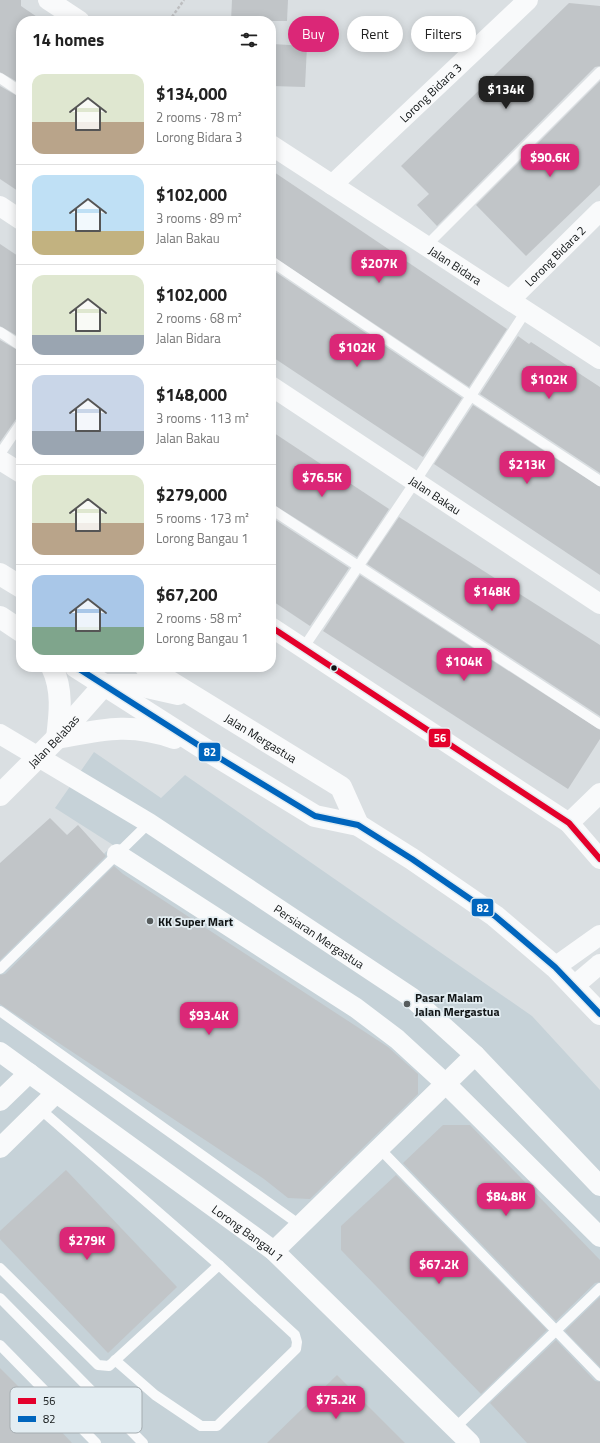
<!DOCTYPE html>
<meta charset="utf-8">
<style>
:root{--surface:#fff;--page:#f2f2f2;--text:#222;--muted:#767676;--line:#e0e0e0;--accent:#db2777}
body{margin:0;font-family:"Titillium Web",sans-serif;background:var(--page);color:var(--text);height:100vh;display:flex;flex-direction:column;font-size:15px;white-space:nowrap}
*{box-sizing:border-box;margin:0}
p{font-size:13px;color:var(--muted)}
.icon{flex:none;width:22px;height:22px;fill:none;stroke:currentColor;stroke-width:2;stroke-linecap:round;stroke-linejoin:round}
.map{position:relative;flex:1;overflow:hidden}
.details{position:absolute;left:16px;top:16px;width:260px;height:656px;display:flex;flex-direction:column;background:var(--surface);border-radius:16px;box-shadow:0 2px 10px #0003}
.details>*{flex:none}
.top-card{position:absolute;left:288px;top:16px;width:252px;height:36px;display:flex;gap:8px}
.price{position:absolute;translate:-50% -34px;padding:0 9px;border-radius:8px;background:var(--accent);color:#fff;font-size:13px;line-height:26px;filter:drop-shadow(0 1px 2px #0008)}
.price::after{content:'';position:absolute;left:50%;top:24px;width:12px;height:9px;margin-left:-6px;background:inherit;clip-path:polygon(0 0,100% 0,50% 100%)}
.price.selected{background:#222;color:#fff}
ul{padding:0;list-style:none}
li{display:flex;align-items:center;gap:12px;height:100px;padding:0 16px}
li+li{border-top:1px solid var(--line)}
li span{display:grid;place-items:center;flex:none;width:112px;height:80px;border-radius:12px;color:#555}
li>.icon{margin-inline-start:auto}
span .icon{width:48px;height:48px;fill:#fffc;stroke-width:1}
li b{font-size:17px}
h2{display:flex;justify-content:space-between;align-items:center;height:48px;padding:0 16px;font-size:17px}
.tag{padding:0 14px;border-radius:18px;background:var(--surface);box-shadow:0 2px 10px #0003;font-size:14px;line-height:36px}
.tag.selected{background:var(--accent);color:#fff}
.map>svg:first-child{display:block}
.built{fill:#c6d2d8}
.building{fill:#c1c5c8}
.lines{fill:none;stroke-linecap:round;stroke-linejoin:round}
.path{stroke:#bdbec0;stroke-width:2.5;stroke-dasharray:3 2;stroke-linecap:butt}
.lane{stroke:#f9fafb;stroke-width:10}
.street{stroke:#f9fafb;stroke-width:20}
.secondary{stroke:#f9fafb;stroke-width:22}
.bus-1-casing{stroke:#e3edf2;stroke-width:9}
.bus-2-casing{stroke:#e3edf2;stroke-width:9}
.bus-1{stroke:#e4002b;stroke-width:6}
.bus-2{stroke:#0065bd;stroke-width:6}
.bus-dot{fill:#111516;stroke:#e3edf2;stroke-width:1.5}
.poi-dot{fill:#575c5d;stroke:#e3edf2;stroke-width:1.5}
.labels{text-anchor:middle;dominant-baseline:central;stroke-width:3.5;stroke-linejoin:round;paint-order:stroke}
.street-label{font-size:12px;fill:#111516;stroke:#e3edf2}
.poi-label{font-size:12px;font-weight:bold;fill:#111516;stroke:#e3edf2;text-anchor:start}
.key{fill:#e3edf2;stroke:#a4acb0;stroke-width:1}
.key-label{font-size:11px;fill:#111516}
.line-badge{stroke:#e3edf2;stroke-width:1.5}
.badge-label{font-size:11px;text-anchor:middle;font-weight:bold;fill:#fff}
</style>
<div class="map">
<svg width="600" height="1443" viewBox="0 0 600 1443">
<rect width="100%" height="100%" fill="#dadfe2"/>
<polygon class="built" points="94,752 161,798 185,775 532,1016 600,1090 600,1443 0,1443 0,955 113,845 55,808"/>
<g class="building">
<polygon points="0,0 21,0 21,6 43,21 21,21 21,84 0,72"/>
<polygon points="232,0 288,0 287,21 231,21"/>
<polygon points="569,3 600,6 600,66 595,67 437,226 417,205 429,194 401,166"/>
<polygon points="272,44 307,46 305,87 271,86"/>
<polygon points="600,81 600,185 526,256 476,205"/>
<polygon points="0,86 21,98 21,193 0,179"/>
<polygon points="271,170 507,329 469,387 271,255"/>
<polygon points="0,244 21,258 21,338 0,326"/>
<polygon points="271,269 462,398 423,457 271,356"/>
<polygon points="518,336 529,344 531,342 600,387 600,473 480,394"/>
<polygon points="0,340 21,352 21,417 16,419 0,442"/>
<polygon points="473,405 600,487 600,575 434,464"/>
<polygon points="271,431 389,509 357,557 271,503"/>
<polygon points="271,517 349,568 310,626 271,600"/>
<polygon points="399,517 600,645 600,716 367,564"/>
<polygon points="360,575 600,730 600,739 568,789 323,631"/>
<polygon points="50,818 67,835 78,825 106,856 0,960 0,863"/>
<polygon points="114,866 123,874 388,1047 418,1074 418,1094 310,1199 288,1198 264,1179 0,1004 0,975 5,974"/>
<polygon points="443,1125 470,1125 600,1260 600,1282 595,1283 556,1321 403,1163"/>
<polygon points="66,1170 177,1287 108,1353 0,1239 0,1231"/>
<polygon points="396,1175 547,1330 481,1394 341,1250 341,1226"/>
<polygon points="600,1297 600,1367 565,1331"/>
<polygon points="556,1340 595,1381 600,1382 600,1443 527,1443 490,1403"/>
<polygon points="0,1368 16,1384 72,1443 0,1443"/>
<polygon points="337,1375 405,1443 267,1443"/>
</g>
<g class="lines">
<polyline class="path" points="169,21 184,0"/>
<g class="lane">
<polyline points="0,78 21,92"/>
<polyline points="426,246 600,72"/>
<polyline points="271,261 471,396 600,481"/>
<polyline points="0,332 21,346"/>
<polyline points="0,454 21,423"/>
<polyline points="271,509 600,724"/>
<polyline points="304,647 415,482 526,311"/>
<polyline points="0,969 149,823"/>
<polyline points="0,1011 300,1225"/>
<polyline points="40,1109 219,1265 295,1335 297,1342 296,1349 217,1426 201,1426 155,1395 115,1360"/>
<polyline points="379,1148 600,1376"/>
<polyline points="0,1268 98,1365 109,1366 219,1265"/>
<polyline points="0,1298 143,1443"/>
<polyline points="0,1345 96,1443"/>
<polyline points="455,1428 600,1288"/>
</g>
<g class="street">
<polyline points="48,0 80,21"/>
<path id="s1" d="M271 145 600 359"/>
<path id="s2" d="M332 185 528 0"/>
<polyline points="0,206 21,220"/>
<path id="s3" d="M510 300 600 211"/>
<path id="s4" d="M271 386 600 604"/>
<polyline points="0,460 21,473"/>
<polyline points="271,627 569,823 600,859"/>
<path id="s5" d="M0 734 149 823 411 997 475 1055 600 1186"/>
<polyline points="569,823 600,793"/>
<polyline points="117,854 356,1008 397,1039 446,1084 600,1237"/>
<polyline points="555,967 600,935"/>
<polyline points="574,986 600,964"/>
<path id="s6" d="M0 1052 274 1251 470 1443"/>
<polyline points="0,1101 29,1073"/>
<polyline points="0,1148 56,1093"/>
<polyline points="274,1251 475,1055"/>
</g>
<g class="secondary">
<polyline points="0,574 21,587"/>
<polyline points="0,617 21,631"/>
<path d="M52 667C63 690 60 714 57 738"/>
<polyline points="76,667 203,748 315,816 358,825 412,859 495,916 555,967 600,1014"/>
<path id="s7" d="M146 667 341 787 358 825"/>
<polyline points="104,685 138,685 178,694"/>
<path d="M57 738C101 730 130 722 174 738"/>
<path id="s8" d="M0 795 57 738 104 685"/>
</g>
<g class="bus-1-casing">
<polyline id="bus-1" points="271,627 569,823 600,859"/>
</g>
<g class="bus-2-casing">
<polyline id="bus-2" points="76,667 203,748 315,816 358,825 412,859 495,916 555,967 600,1014"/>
</g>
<use href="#bus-1" class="bus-1"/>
<use href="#bus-2" class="bus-2"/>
</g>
<circle class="bus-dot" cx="334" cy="668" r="3.5"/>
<g class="poi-dot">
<circle cx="150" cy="921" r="4"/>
<circle cx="407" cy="1004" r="4"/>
</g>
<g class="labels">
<g class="street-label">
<text stroke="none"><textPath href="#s2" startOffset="135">Lorong Bidara 3</textPath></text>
<text stroke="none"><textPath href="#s3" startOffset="63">Lorong Bidara 2</textPath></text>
<text stroke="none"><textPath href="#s1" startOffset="220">Jalan Bidara</textPath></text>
<text stroke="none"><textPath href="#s4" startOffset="197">Jalan Bakau</textPath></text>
<text stroke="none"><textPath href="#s7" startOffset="135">Jalan Mergastua</textPath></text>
<text stroke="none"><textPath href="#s8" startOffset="76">Jalan Belabas</textPath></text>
<text stroke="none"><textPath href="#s5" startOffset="378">Persiaran Mergastua</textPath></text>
<text stroke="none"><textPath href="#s6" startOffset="307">Lorong Bangau 1</textPath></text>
</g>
<g class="poi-label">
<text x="158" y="921">KK Super Mart</text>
<text x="415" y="997">Pasar Malam<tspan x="415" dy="14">Jalan Mergastua</tspan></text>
</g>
</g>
<rect x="10" y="1387" width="132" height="46" rx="6" class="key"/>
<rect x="18" y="1398" width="18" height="6" fill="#e4002b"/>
<rect x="18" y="1416" width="18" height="6" fill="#0065bd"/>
<g class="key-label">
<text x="43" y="1405">56</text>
<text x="43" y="1423">82</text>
</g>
<g class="line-badge">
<rect x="428" y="728" width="23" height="20" rx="4" fill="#e4002b"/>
<rect x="198" y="742" width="23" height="20" rx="4" fill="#0065bd"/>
<rect x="471" y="898" width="23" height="19" rx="4" fill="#0065bd"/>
</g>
<g class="badge-label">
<text x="440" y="742">56</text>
<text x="210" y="756">82</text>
<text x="483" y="912">82</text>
</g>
</svg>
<b class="price selected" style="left:506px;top:110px">$134K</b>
<b class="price" style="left:550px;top:178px">$90.6K</b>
<b class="price" style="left:379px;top:284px">$207K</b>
<b class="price" style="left:357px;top:368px">$102K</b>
<b class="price" style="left:549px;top:400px">$102K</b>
<b class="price" style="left:527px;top:485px">$213K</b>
<b class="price" style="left:322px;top:498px">$76.5K</b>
<b class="price" style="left:492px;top:612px">$148K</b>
<b class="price" style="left:464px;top:682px">$104K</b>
<b class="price" style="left:209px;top:1036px">$93.4K</b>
<b class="price" style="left:506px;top:1217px">$84.8K</b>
<b class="price" style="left:87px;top:1261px">$279K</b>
<b class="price" style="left:439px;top:1285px">$67.2K</b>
<b class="price" style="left:336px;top:1420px">$75.2K</b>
<div class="top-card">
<a class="tag selected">Buy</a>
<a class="tag">Rent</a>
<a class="tag">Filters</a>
</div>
<section class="details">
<h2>14 homes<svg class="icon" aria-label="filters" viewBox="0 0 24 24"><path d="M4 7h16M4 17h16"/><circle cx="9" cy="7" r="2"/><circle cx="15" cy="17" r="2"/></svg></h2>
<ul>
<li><span style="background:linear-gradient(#dfe7d0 60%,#b9a48a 0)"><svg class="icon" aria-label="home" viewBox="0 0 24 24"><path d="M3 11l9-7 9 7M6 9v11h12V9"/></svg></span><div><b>$134,000</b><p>2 rooms · 78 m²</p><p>Lorong Bidara 3</p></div></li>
<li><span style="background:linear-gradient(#bfe0f5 70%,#c2b280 0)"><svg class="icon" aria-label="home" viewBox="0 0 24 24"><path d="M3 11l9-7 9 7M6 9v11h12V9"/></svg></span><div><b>$102,000</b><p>3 rooms · 89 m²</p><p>Jalan Bakau</p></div></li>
<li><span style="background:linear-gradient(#dfe7d0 75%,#9aa5b1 0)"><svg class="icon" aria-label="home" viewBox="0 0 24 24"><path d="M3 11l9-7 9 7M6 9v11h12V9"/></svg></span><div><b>$102,000</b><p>2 rooms · 68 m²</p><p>Jalan Bidara</p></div></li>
<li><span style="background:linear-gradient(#c9d6e8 70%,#9aa5b1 0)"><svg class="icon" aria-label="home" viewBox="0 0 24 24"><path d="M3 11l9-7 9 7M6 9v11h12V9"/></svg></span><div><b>$148,000</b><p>3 rooms · 113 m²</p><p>Jalan Bakau</p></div></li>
<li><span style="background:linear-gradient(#dfe7d0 60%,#b9a48a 0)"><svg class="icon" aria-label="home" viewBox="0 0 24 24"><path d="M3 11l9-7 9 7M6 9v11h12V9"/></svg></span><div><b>$279,000</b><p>5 rooms · 173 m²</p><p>Lorong Bangau 1</p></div></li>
<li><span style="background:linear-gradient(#a9c7e8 65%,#7fa58c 0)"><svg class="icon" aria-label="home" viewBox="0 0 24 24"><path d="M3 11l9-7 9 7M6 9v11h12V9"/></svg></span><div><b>$67,200</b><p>2 rooms · 58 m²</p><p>Lorong Bangau 1</p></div></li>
</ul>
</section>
</div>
